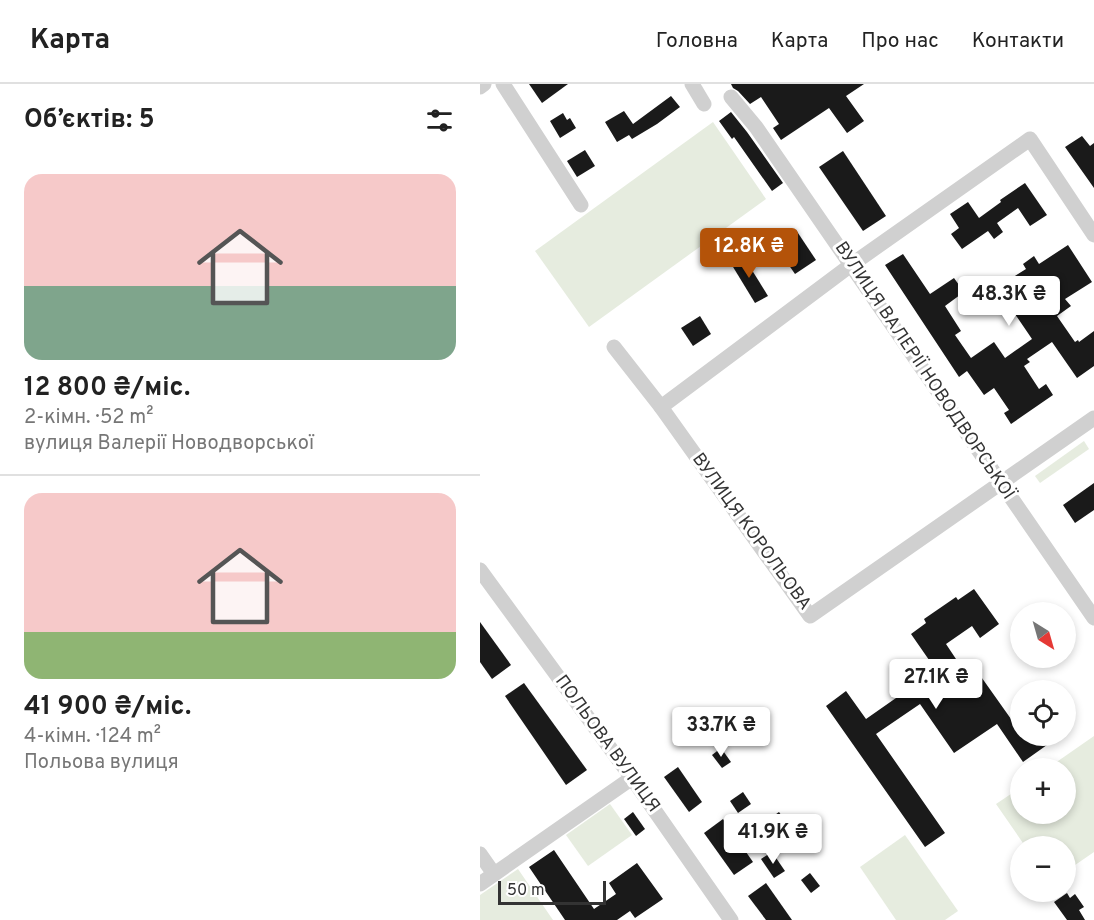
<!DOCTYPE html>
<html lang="uk">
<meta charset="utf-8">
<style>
:root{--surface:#fff;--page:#f2f2f2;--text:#222;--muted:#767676;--line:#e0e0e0;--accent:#b45309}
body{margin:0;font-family:Overpass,sans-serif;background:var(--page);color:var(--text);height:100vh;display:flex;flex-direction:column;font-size:22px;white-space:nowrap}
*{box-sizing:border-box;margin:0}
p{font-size:20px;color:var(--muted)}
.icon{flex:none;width:33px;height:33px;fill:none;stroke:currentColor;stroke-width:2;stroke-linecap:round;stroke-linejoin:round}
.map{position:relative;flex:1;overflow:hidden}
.side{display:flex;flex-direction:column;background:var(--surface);width:480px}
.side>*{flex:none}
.needle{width:39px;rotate:143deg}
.tools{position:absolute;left:530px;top:518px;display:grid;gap:12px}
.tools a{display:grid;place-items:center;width:66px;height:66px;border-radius:50%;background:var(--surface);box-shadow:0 3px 9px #0003;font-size:30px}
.scale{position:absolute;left:18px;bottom:15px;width:108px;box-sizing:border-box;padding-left:6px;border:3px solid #333;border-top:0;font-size:16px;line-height:21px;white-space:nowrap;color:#333;-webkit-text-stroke:4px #fff;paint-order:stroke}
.price{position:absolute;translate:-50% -51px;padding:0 14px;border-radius:6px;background:#fff;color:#222;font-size:20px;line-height:39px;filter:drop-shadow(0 2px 3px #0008)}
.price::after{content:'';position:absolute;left:50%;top:36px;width:18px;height:14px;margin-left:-9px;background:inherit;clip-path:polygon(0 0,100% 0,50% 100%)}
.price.on{background:var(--accent);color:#fff}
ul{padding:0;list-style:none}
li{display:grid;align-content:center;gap:12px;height:318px;padding:0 24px}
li+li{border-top:2px solid var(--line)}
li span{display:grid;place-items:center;height:186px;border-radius:18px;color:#555}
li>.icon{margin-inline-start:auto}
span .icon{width:108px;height:108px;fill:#fffc;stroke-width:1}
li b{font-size:26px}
h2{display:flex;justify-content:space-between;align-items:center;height:72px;padding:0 24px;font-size:26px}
header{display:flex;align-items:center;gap:36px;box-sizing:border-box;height:84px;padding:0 30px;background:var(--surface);border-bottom:2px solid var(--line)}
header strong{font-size:28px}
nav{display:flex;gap:33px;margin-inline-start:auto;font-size:21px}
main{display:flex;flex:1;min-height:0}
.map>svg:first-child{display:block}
.green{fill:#e6ecdf}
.building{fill:#1a1a1a}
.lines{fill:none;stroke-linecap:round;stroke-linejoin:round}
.street{stroke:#d0d0d0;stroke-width:15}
.labels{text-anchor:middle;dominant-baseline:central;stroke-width:6;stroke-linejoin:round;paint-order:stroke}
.street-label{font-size:18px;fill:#333;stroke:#fff}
</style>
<header>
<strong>Карта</strong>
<nav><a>Головна</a><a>Карта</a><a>Про нас</a><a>Контакти</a></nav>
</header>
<main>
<section class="side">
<h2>Об’єктів: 5<svg class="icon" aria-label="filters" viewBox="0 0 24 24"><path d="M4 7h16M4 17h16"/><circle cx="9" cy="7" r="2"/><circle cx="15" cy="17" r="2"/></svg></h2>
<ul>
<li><span style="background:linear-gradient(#f6c9c9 60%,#7fa58c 0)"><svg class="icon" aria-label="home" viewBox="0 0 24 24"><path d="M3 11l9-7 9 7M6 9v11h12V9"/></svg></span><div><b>12 800 ₴/міс.</b><p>2-кімн. · 52 m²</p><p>вулиця Валерії Новодворської</p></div></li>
<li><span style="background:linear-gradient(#f6c9c9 75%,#8fb573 0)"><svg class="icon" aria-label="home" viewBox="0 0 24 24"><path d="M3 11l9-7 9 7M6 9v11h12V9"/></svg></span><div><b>41 900 ₴/міс.</b><p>4-кімн. · 124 m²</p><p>Польова вулиця</p></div></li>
</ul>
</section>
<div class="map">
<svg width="614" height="836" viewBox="0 0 614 836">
<rect width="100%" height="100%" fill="#fff"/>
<g class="green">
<polygon points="233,38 286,115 109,243 55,167"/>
<polygon points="604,357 609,365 560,399 555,392"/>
<polygon points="614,652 614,768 585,788 585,762 545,762 516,720 540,704 540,729 585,729 585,684 568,684"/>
<polygon points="130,720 152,751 108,782 86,751"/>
<polygon points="425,751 478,827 465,836 416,836 380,783"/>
<polygon points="38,785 73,836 0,836 0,811"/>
</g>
<g class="building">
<polygon points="49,0 88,0 62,19"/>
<polygon points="251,0 384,0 366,12 384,37 367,49 349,24 301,56 293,44 299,40 281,13 270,20 258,7 253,4"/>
<polygon points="191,12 200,23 177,40 152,55 149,51 137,58 125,38 144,27 153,40"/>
<polygon points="251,28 267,48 303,99 292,107 254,53 252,55 239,37"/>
<polygon points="83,29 87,36 90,34 96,44 80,54 70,37"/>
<polygon points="602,52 610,62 614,59 614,104 585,63"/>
<polygon points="105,66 115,82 97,93 87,77"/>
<polygon points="363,67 406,132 383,147 339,83"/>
<polygon points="545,99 567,131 550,142 538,124 517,139 523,148 514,155 508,147 482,165 471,150 479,144 470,130 488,118 499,134 521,118 520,116"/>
<polygon points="316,146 336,176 315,190 295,161"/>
<polygon points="588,161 612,198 585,215 591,222 577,232 595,258 598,256 599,258 614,247 614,282 597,294 572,258 547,275 550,278 544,282 559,305 566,300 573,311 531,340 524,329 529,326 514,304 504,311 487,287 479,293 405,181 423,170 450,210 474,194 484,208 465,222 481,247 475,251 491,274 514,258 525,274 552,255 520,208 527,203 524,199 546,185 543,180 554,172 559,180"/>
<polygon points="262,170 288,212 275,219 250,178"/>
<polygon points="220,232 231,250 213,262 201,244"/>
<polygon points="614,399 614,426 595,439 583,421"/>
<polygon points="494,505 519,540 500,554 492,542 466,560 488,593 497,587 531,635 540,630 540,651 581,651 543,678 517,640 474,669 440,620 396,650 465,749 445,763 346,622 366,607 386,635 456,586 431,550 446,539 444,535 476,513 478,516"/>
<polygon points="0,538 31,581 12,595 0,578"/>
<polygon points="44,599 107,686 86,701 25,612"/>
<polygon points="241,664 251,678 242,684 232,671"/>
<polygon points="198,683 222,718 209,728 184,693"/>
<polygon points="263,708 271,720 258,729 250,717"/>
<polygon points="153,728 165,745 156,752 144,735"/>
<polygon points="299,728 306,738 289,750 282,740"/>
<polygon points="243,735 273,778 254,791 224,749"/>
<polygon points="74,766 114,825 136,810 129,799 157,779 183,815 155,834 150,827 137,836 85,836 49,783"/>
<polygon points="292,768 305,787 294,794 281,775"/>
<polygon points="330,789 340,802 331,809 321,796"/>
<polygon points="286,799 312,836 286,836 268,812"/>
<polygon points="587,809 590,814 595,810 604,823 599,826 605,836 587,836 574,818"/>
</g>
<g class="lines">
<g class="street">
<polyline points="23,0 101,121"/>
<polyline points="212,0 224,20"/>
<polyline points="0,3 4,0"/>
<polyline points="251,13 276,43 614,534"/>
<polyline points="134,263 181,323 330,532 614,334"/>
<polyline points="181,323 371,181 550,55 614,151"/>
<polyline points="0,486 152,694 251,836"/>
<polyline points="0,770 14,790"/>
<polyline points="0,800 152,694"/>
</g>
</g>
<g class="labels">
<g class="street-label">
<text transform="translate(444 287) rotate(56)">ВУЛИЦЯ ВАЛЕРІЇ НОВОДВОРСЬКОЇ</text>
<text transform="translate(271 448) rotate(54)">ВУЛИЦЯ КОРОЛЬОВА</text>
<text transform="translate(127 660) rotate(54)">ПОЛЬОВА ВУЛИЦЯ</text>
</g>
</g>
</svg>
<div class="tools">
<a><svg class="needle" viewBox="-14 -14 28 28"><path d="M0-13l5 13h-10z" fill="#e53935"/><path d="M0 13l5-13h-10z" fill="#767676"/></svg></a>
<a><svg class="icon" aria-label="locate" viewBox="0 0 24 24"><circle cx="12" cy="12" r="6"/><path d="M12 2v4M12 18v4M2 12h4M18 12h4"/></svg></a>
<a>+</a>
<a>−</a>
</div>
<div class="scale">50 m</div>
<b class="price on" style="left:269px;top:195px">12.8K ₴</b>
<b class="price" style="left:529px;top:243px">48.3K ₴</b>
<b class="price" style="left:456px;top:626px">27.1K ₴</b>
<b class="price" style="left:241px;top:674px">33.7K ₴</b>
<b class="price" style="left:293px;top:781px">41.9K ₴</b>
</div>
</main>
